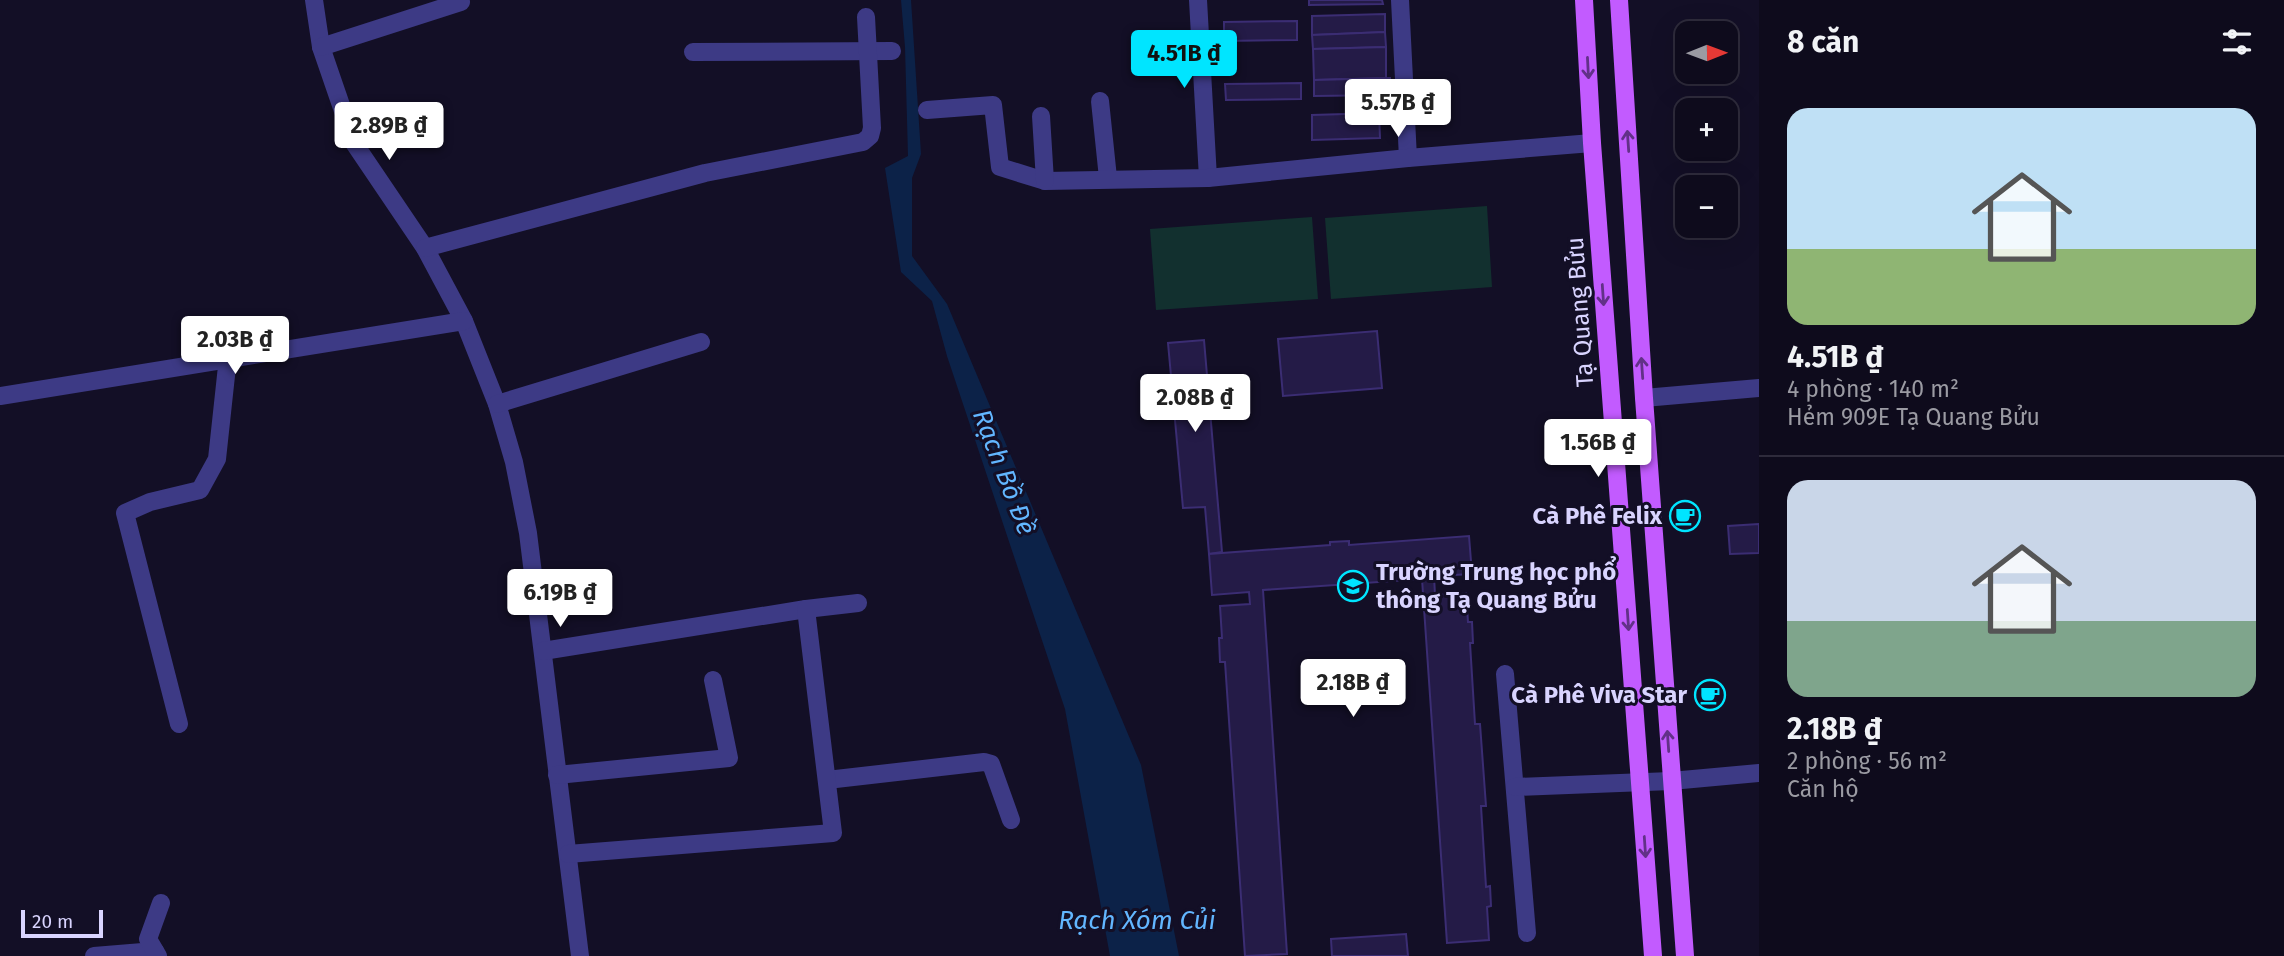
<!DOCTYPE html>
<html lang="vi">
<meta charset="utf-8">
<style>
:root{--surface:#0e0b1c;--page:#171425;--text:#f1f3f6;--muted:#9b9ba3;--line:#2e2b3b;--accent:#00e5ff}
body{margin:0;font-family:"Fira Sans",sans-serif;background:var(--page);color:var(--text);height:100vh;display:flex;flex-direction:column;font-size:26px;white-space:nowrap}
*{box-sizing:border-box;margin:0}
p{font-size:23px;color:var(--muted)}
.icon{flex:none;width:38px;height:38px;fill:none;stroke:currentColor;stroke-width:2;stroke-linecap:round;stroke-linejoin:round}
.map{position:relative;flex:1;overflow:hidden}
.side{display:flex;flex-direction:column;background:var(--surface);width:525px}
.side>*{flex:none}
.needle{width:46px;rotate:89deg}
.tools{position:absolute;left:1675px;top:21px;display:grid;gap:14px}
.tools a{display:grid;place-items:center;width:63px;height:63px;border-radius:14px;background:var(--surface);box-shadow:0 7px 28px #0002,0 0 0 2px var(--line);font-size:35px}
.scale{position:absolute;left:21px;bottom:18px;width:82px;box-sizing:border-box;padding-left:7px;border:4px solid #d9d4ff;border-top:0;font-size:19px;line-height:24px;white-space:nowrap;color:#d9d4ff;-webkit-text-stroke:5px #130f26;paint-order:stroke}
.price{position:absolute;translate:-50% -60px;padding:0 16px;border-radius:7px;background:#fff;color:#222;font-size:23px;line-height:46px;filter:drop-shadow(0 2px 4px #0008)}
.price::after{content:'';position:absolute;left:50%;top:42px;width:21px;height:16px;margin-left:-10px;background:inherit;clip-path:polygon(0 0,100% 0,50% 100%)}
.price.selected{background:var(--accent);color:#111}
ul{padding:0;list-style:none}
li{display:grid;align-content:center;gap:14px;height:371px;padding:0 28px}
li+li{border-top:2px solid var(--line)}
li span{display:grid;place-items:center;height:217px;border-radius:21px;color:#555}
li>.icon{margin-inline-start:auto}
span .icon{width:126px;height:126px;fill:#fffc;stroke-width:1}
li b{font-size:30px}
h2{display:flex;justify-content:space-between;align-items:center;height:84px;padding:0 28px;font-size:30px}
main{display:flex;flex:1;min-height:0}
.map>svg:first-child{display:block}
.green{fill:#12302f}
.water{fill:#0c2248}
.building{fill:#241b47;stroke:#3b2d73;stroke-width:2}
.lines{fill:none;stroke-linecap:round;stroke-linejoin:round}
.minor{stroke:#3d3a85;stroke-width:18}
.major{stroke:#c25bff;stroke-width:18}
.oneway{stroke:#623188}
.labels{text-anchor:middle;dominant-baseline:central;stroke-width:6;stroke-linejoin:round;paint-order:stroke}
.street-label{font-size:24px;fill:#d9d4ff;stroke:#130f26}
.poi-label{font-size:24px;font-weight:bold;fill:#d9d4ff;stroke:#130f26;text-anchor:end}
.water-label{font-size:26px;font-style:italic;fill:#62b6ff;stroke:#130f26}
</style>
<main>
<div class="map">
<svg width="1759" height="956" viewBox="0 0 1759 956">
<rect width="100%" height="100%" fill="#130f26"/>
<g class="green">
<polygon points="1487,206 1492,287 1331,299 1325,218"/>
<polygon points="1312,217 1318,299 1156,310 1150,229"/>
</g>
<polygon class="water" points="901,0 911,0 921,154 912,178 912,256 947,304 1141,765 1179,956 1110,956 1065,709 947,356 932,301 901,272 885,168 908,156 905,47"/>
<g class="building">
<polygon points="1309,0 1382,0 1383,4 1309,5"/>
<polygon points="1385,14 1385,32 1312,35 1312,16"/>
<polygon points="1297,21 1297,40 1224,41 1224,22"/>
<polygon points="1385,32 1386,47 1313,49 1312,35"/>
<polygon points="1386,47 1386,78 1314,80 1313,49"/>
<polygon points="1390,78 1390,95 1314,96 1314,80"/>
<polygon points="1301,83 1301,99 1226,100 1225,84"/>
<polygon points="1379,113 1380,138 1312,140 1312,115"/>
<polygon points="1377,331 1382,388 1283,396 1278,339"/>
<polygon points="1204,340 1222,552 1209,554 1205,507 1183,508 1168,343"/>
<polygon points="1759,524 1759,553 1730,554 1728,526"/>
<polygon points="1469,536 1472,574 1434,576 1435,595 1466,593 1468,622 1472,622 1473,643 1470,643 1475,724 1480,724 1486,806 1481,806 1486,887 1490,886 1491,906 1487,907 1489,940 1447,943 1422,579 1263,590 1287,954 1245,956 1225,662 1220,662 1219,638 1222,638 1220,606 1250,604 1249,592 1212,595 1209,554 1330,545 1330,542 1349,541 1349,545"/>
<polygon points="1406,934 1408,956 1332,956 1331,939"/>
</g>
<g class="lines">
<g class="minor">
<polyline points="314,0 321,47 354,143 425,248 464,321 497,404 514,462 528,533 580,956"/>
<polyline points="1198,0 1208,178"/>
<polyline points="1400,0 1408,158"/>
<polyline points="321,47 461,2"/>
<polyline points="693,52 892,51"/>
<polyline points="1100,101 1108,178"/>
<polyline points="927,110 993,105 1000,167 1045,181 1208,178 1408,158 1592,143"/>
<polyline points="1041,116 1045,181"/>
<polyline points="425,248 705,173 863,142 870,136 872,128 866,17"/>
<polyline points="0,396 464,321"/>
<polyline points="1644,398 1759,388"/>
<polyline points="497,404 701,342"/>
<polyline points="543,651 806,609"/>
<polyline points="1505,674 1527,933"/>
<polyline points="179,724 125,513 150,502 200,490 217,459 228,357"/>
<polyline points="557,775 729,758 713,680"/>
<polyline points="827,780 984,762 991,764 1011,820"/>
<polyline points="1515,787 1671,781 1759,773"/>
<polyline points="568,854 833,833 806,609 858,603"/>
<polyline points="94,956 155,951"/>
<polyline points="158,956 148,939 161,903"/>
</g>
<g class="major">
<polyline points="1584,0 1592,143 1653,956"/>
<polyline points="1619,0 1644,398 1685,956"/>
</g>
</g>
<defs><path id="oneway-shaft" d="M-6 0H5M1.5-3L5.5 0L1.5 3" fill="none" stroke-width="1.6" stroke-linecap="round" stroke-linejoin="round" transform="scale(1.75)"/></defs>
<g class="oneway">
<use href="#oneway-shaft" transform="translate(1588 68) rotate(87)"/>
<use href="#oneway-shaft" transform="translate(1628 141) rotate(-94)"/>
<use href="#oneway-shaft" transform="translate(1603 295) rotate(86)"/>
<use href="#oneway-shaft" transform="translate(1642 368) rotate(-94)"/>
<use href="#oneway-shaft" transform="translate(1628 620) rotate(86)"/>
<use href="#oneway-shaft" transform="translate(1668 741) rotate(-94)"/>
<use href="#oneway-shaft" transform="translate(1645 847) rotate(86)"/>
</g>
<defs>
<g id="cafe-ring" transform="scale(1.575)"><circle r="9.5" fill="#130f26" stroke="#00e5ff" stroke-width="1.5"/><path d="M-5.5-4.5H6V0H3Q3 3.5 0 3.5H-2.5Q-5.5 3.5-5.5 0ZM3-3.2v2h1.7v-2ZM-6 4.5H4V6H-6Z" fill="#00e5ff"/></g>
<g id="school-ring" transform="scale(1.575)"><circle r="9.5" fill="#130f26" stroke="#00e5ff" stroke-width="1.5"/><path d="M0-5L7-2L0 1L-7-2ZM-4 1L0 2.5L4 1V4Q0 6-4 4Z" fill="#00e5ff"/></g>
</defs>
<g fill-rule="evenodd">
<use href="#cafe-ring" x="1685" y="516"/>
<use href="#school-ring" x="1353" y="586"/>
<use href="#cafe-ring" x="1710" y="695"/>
</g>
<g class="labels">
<g class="street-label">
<text transform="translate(1580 312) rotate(-94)">Tạ Quang Bửu</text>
</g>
<g class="poi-label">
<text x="1662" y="516">Cà Phê Felix</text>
<text x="1376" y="572" text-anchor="start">Trường Trung học phổ<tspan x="1376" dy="28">thông Tạ Quang Bửu</tspan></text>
<text x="1687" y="695">Cà Phê Viva Star</text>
</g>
<g class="water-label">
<text transform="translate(1004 472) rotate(69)">Rạch Bồ Đề</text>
<text x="1137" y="920">Rạch Xóm Củi</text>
</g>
</g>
</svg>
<div class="tools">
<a><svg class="needle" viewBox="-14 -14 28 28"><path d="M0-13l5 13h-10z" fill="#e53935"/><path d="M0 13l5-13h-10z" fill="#9b9ba3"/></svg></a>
<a>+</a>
<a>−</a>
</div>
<div class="scale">20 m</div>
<b class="price selected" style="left:1184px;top:90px">4.51B ₫</b>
<b class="price" style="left:1398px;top:139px">5.57B ₫</b>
<b class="price" style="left:389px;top:162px">2.89B ₫</b>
<b class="price" style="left:235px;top:376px">2.03B ₫</b>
<b class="price" style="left:1195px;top:434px">2.08B ₫</b>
<b class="price" style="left:1598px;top:479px">1.56B ₫</b>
<b class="price" style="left:560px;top:629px">6.19B ₫</b>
<b class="price" style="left:1353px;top:719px">2.18B ₫</b>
</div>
<section class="side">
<h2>8 căn<svg class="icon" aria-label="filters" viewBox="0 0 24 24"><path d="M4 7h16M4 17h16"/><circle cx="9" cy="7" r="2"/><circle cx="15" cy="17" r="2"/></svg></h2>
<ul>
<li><span style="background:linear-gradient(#bfe0f5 65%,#8fb573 0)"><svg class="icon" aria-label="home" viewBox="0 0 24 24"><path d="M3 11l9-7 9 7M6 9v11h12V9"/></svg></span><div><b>4.51B ₫</b><p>4 phòng · 140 m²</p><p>Hẻm 909E Tạ Quang Bửu</p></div></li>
<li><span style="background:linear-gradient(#c9d6e8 65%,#7fa58c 0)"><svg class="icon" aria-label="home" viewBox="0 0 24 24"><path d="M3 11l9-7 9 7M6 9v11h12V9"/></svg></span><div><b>2.18B ₫</b><p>2 phòng · 56 m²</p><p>Căn hộ</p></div></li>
</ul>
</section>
</main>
